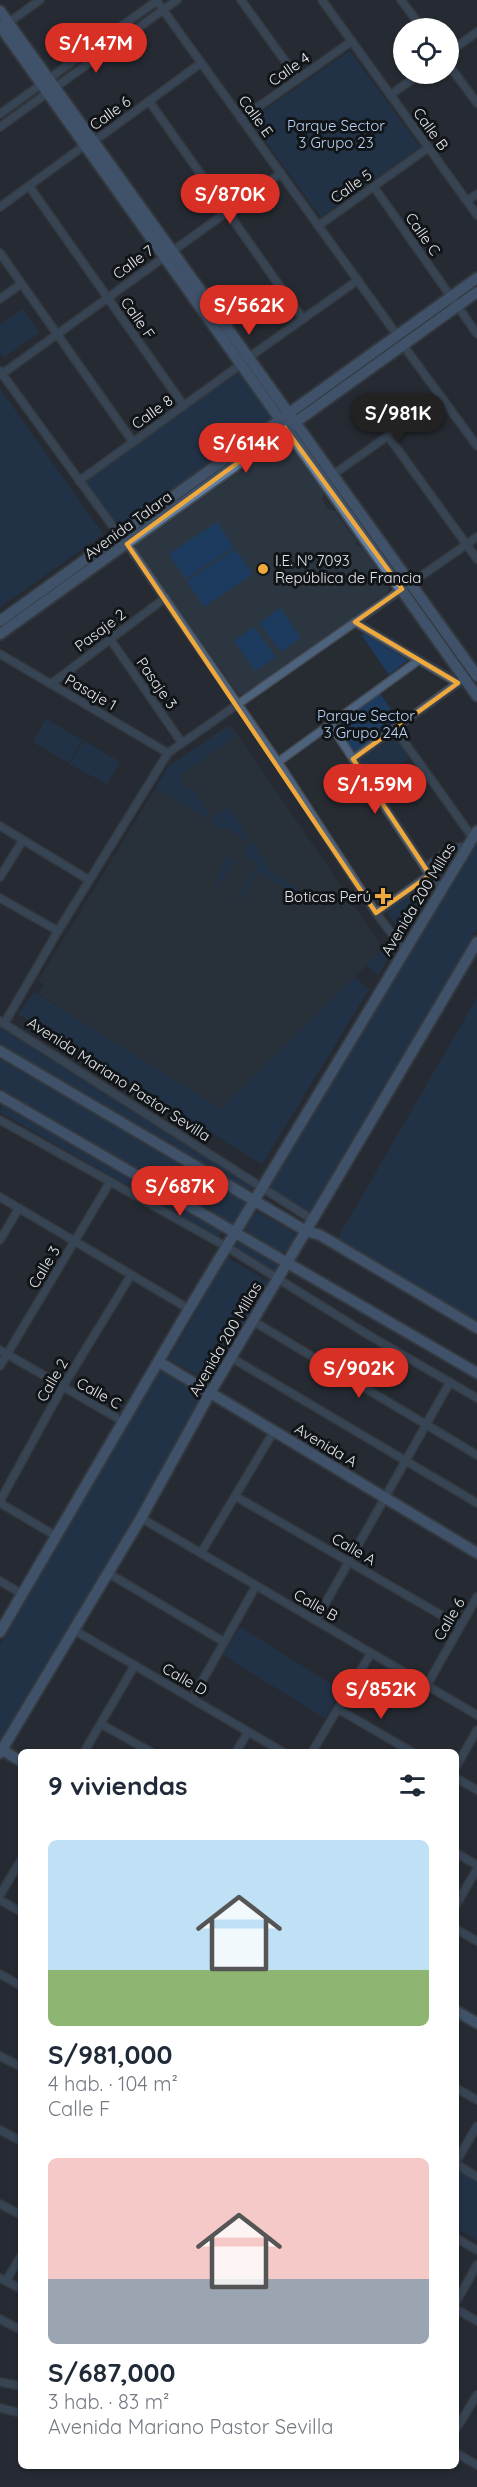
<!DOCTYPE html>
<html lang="es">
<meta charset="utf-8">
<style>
:root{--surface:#fff;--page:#f6f6f7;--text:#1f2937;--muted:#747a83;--accent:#d93025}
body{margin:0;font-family:Quicksand,sans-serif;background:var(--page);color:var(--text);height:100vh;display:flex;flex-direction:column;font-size:22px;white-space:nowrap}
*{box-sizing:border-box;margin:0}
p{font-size:20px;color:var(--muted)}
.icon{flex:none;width:33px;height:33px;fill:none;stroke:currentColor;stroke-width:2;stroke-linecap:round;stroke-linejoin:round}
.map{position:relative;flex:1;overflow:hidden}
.sheet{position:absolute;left:18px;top:1749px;width:441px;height:720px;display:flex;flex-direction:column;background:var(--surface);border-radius:9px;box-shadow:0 2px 4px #0004}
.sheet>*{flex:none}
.tools{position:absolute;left:393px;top:18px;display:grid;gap:12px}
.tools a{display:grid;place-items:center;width:66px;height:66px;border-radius:50%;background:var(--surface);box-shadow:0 2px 4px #0004;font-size:30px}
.price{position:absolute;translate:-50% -51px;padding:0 14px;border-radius:21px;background:var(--accent);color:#fff;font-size:20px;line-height:39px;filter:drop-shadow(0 2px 3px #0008)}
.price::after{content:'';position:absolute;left:50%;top:36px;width:18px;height:14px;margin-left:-9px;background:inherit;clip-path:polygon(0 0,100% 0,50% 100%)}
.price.active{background:#222;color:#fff}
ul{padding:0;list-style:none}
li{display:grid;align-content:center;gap:12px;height:318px;padding:0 30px}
li span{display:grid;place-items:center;height:186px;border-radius:9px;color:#555}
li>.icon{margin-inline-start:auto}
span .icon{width:108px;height:108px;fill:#fffc;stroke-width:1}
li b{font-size:26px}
h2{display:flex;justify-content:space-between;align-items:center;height:72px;padding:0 30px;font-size:26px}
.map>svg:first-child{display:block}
.built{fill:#2c3641}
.green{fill:#1d3b5e}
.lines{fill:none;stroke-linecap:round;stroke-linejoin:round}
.street-casing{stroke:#454a50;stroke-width:10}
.secondary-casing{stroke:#454a50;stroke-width:14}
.street{stroke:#4d627d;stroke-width:7}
.secondary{stroke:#5e80aa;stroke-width:10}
.marked{fill:none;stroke:#eea83c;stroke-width:4.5;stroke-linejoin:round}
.poi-dot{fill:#eea83c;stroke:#121518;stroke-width:2}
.labels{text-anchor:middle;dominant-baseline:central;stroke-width:6;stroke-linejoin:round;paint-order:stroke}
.street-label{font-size:15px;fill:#e2e5ea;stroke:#121518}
.park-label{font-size:15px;fill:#b7d2f5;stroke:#121518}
.poi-label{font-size:15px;fill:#e2e5ea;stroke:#121518;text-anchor:start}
</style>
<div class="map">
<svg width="477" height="2487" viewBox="0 0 477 2487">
<rect width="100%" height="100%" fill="#272c33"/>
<g class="built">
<polygon points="282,442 287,442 324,493 322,499 328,509 335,511 356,540 356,545 363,548 389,587 388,592 244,696 239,695 136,551 136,545"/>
<polygon points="227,726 233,728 383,948 225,1108 220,1109 39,994 44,984 38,981 169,766"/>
</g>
<g class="green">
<polygon points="350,51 420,147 321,217 250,120"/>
<polygon points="22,309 39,332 4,357 0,351 0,325"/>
<polygon points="238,372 272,419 119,528 85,482"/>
<polygon points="0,389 103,534 0,607"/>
<polygon points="217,522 234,547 186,579 169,554"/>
<polygon points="235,549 253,574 204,607 187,581"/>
<polygon points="280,608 301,638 281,652 259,623"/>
<polygon points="254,627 276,657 255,671 234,641"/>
<polygon points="361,634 365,634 408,660 389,675"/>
<polygon points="379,692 400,723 354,756 333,725"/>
<polygon points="46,719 82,740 69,763 33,742"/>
<polygon points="225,729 231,729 235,737 178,777 187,789 193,789 210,815 207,818 156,788 169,766"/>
<polygon points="394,737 409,758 374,782 359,761"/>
<polygon points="84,741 120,762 107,784 70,764"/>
<polygon points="229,807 249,837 247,841 225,827 223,830 211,823 212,818"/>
<polygon points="477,839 477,929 311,1209 307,1211 271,1189 271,1186"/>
<polygon points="252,841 272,872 299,890 296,895 258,872 240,901 237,899 258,865 243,854"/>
<polygon points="456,854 452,865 439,877 429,868 448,855"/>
<polygon points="227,855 235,861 218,887 215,885"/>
<polygon points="431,880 434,883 402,934 386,910"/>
<polygon points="383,949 388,958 378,975 366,965"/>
<polygon points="354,977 369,989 262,1164 18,1014 34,992 221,1109"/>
<polygon points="477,998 477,1322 354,1251 338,1238"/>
<polygon points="0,1026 252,1187 247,1193 0,1048"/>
<polygon points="0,1059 250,1203 235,1227 0,1088"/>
<polygon points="3,1103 222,1230 218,1238 0,1112"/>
<polygon points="258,1212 294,1233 294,1239 286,1252 280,1251 247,1231 246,1227"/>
<polygon points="241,1241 278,1262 277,1270 272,1270 238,1250 237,1243"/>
<polygon points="227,1258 269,1282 211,1383 169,1359"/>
<polygon points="161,1368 205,1393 0,1747 0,1645"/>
<polygon points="240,1627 342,1691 325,1718 223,1655"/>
<polygon points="456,2169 477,2181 477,2240 456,2228"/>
</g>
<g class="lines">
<g class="street-casing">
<g id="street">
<polyline points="156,0 397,335"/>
<polyline points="241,0 298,79"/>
<polyline points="322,0 477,215"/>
<polyline points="401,0 422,28"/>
<polyline points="8,23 40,0"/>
<polyline points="448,53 477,32"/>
<polyline points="448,64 477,103"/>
<polyline points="390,95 420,74"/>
<polyline points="149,101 303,319"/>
<polyline points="0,114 158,0"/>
<polyline points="241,119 352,41"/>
<polyline points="0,127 177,0"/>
<polyline points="93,142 201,63"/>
<polyline points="29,186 184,406"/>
<polyline points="374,187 477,334"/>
<polyline points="467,201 477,194"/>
<polyline points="0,207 85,145"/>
<polyline points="318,226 428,148"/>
<polyline points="0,253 133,442"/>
<polyline points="0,299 21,284"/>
<polyline points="403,345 477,446"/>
<polyline points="248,358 358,280"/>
<polyline points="0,371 119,535"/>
<polyline points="2,374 281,173"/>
<polyline points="388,436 477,559"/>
<polyline points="331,476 442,398"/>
<polyline points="79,481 240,365"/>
<polyline points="127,544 278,762 376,913 405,951"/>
<polyline points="355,622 458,683"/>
<polyline points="110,639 182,743"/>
<polyline points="0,654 168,753"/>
<polyline points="51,684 165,598"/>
<polyline points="330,724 430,875 441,888"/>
<polyline points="395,729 473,838"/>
<polyline points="353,759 465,678"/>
<polyline points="278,762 419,660"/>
<polyline points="0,826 89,880"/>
<polyline points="425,868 450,849 468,846"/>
<polyline points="0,877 23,840"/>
<polyline points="0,898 58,931"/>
<polyline points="376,913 430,875"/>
<polyline points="0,1021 313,1220"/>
<polyline points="4,1024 58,931 168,753 477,537"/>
<polyline points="0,1120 227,1247 370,1336 477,1398"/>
<polyline points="0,1197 189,1309"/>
<polyline points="0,1240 19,1208"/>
<polyline points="253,1321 477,1455"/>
<polyline points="0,1350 124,1422"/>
<polyline points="232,1358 477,1503"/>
<polyline points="0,1366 110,1182"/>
<polyline points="235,1496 460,1626"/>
<polyline points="0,1501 62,1388 131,1275"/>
<polyline points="0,1503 56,1536"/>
<polyline points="141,1518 477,1715"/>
<polyline points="201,1553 274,1431"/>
<polyline points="108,1573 224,1642"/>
<polyline points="0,1581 22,1594"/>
<polyline points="316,1620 450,1382"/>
<polyline points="74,1630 283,1752"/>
<polyline points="427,1685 477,1597"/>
<polyline points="192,1699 256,1586"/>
<polyline points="338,1709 412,1752"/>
<polyline points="101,1724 151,1752"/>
<polyline points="84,1752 135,1665"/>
<polyline points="236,1752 248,1732"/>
<polyline points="312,1752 371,1653"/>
<polyline points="456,1767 477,1730"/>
<polyline points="456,1778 477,1790"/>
<polyline points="456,1853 477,1865"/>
<polyline points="0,1895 21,1860"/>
<polyline points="0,1900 21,1912"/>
<polyline points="456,1905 477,1869"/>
<polyline points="456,1929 477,1941"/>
<polyline points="0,1974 21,1986"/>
<polyline points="0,2056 21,2067"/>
<polyline points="456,2088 477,2100"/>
<polyline points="0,2130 21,2141"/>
<polyline points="456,2162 477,2126"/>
<polyline points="456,2164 477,2177"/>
<polyline points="0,2204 21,2215"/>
<polyline points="456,2238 477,2250"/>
<polyline points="0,2278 21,2289"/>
<polyline points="6,2281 21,2256"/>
<polyline points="456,2302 477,2265"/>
<polyline points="456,2309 477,2321"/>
<polyline points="0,2319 21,2330"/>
<polyline points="0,2382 21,2386"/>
<polyline points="0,2408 21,2413"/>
<polyline points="456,2429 477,2395"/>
<polyline points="456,2453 477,2465"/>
</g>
</g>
<g class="secondary-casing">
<g id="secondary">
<polyline points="0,11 477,676"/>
<polyline points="0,26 477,696"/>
<polyline points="0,621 477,278"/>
<polyline points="0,634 477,292"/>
<polyline points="0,1051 306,1231 320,1235 477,1328"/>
<polyline points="0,1096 477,1373"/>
<polyline points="159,1362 477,1553"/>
<polyline points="0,1632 189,1309 477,831"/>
<polyline points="2,1750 21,1761"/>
<polyline points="0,1753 141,1518 210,1393 477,942"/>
<polyline points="456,2011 477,2023"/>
</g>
</g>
<use href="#street" class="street"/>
<use href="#secondary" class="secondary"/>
</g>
<path d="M0 0H477V2487H0ZM285 428 402 589 355 622 458 683 353 759 430 875 376 913 127 544Z" fill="#272c33" fill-opacity=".55" fill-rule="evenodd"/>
<path class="marked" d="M285 428 402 589 355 622 458 683 353 759 430 875 376 913 127 544Z"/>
<g class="poi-dot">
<circle cx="263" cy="569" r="6"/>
<path d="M380 887h6v6h6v6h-6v6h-6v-6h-6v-6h6z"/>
</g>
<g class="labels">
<g class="street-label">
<text transform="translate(289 69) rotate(-35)">Calle 4</text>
<text transform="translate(110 113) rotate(-36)">Calle 6</text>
<text transform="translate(256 116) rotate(54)">Calle E</text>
<text transform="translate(431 129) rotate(54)">Calle B</text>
<text transform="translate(351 186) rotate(-35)">Calle 5</text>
<text transform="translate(423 234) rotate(55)">Calle C</text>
<text transform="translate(133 262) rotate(-36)">Calle 7</text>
<text transform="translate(138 318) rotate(55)">Calle F</text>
<text transform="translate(152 412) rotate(-36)">Calle 8</text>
<text transform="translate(128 525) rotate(-36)">Avenida Talara</text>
<text transform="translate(100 630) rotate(-37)">Pasaje 2</text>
<text transform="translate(157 683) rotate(55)">Pasaje 3</text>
<text transform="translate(91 692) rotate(30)">Pasaje 1</text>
<text transform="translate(418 899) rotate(-59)">Avenida 200 Millas</text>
<text transform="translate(119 1079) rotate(33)">Avenida Mariano Pastor Sevilla</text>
<text transform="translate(44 1267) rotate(-59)">Calle 3</text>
<text transform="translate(225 1339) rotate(-60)">Avenida 200 Millas</text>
<text transform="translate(52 1380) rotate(-60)">Calle 2</text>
<text transform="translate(99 1393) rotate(29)">Calle C</text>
<text transform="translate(326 1445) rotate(31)">Avenida A</text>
<text transform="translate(354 1549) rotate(30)">Calle A</text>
<text transform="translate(316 1605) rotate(30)">Calle B</text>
<text transform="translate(449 1619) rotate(-60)">Calle 6</text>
<text transform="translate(185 1679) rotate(30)">Calle D</text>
</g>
<g class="park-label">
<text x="336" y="125">Parque Sector<tspan x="336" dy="17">3 Grupo 23</tspan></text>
<text x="366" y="715">Parque Sector<tspan x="366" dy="17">3 Grupo 24A</tspan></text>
</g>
<g class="poi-label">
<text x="275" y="560">I.E. N° 7093<tspan x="275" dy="17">República de Francia</tspan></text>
<text x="371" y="896" text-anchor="end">Boticas Perú</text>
</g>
</g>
</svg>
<div class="tools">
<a><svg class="icon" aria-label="locate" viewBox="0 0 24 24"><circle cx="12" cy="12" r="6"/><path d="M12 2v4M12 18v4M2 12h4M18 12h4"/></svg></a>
</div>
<b class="price" style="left:96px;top:74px">S/1.47M</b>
<b class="price" style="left:230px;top:225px">S/870K</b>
<b class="price" style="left:249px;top:336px">S/562K</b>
<b class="price active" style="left:398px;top:444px">S/981K</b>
<b class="price" style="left:246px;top:474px">S/614K</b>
<b class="price" style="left:375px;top:815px">S/1.59M</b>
<b class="price" style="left:180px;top:1217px">S/687K</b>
<b class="price" style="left:359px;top:1399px">S/902K</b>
<b class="price" style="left:381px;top:1720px">S/852K</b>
<section class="sheet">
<h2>9 viviendas<svg class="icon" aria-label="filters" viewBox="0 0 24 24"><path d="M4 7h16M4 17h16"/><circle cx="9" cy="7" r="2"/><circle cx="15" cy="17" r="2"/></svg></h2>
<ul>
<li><span style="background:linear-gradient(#bfe0f5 70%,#8fb573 0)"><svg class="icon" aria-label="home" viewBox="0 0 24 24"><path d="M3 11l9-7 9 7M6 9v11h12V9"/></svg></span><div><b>S/981,000</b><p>4 hab. · 104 m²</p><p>Calle F</p></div></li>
<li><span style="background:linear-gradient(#f6c9c9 65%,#9aa5b1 0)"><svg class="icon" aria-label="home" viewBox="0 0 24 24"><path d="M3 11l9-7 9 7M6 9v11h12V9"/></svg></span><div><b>S/687,000</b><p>3 hab. · 83 m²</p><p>Avenida Mariano Pastor Sevilla</p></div></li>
</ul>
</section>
</div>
